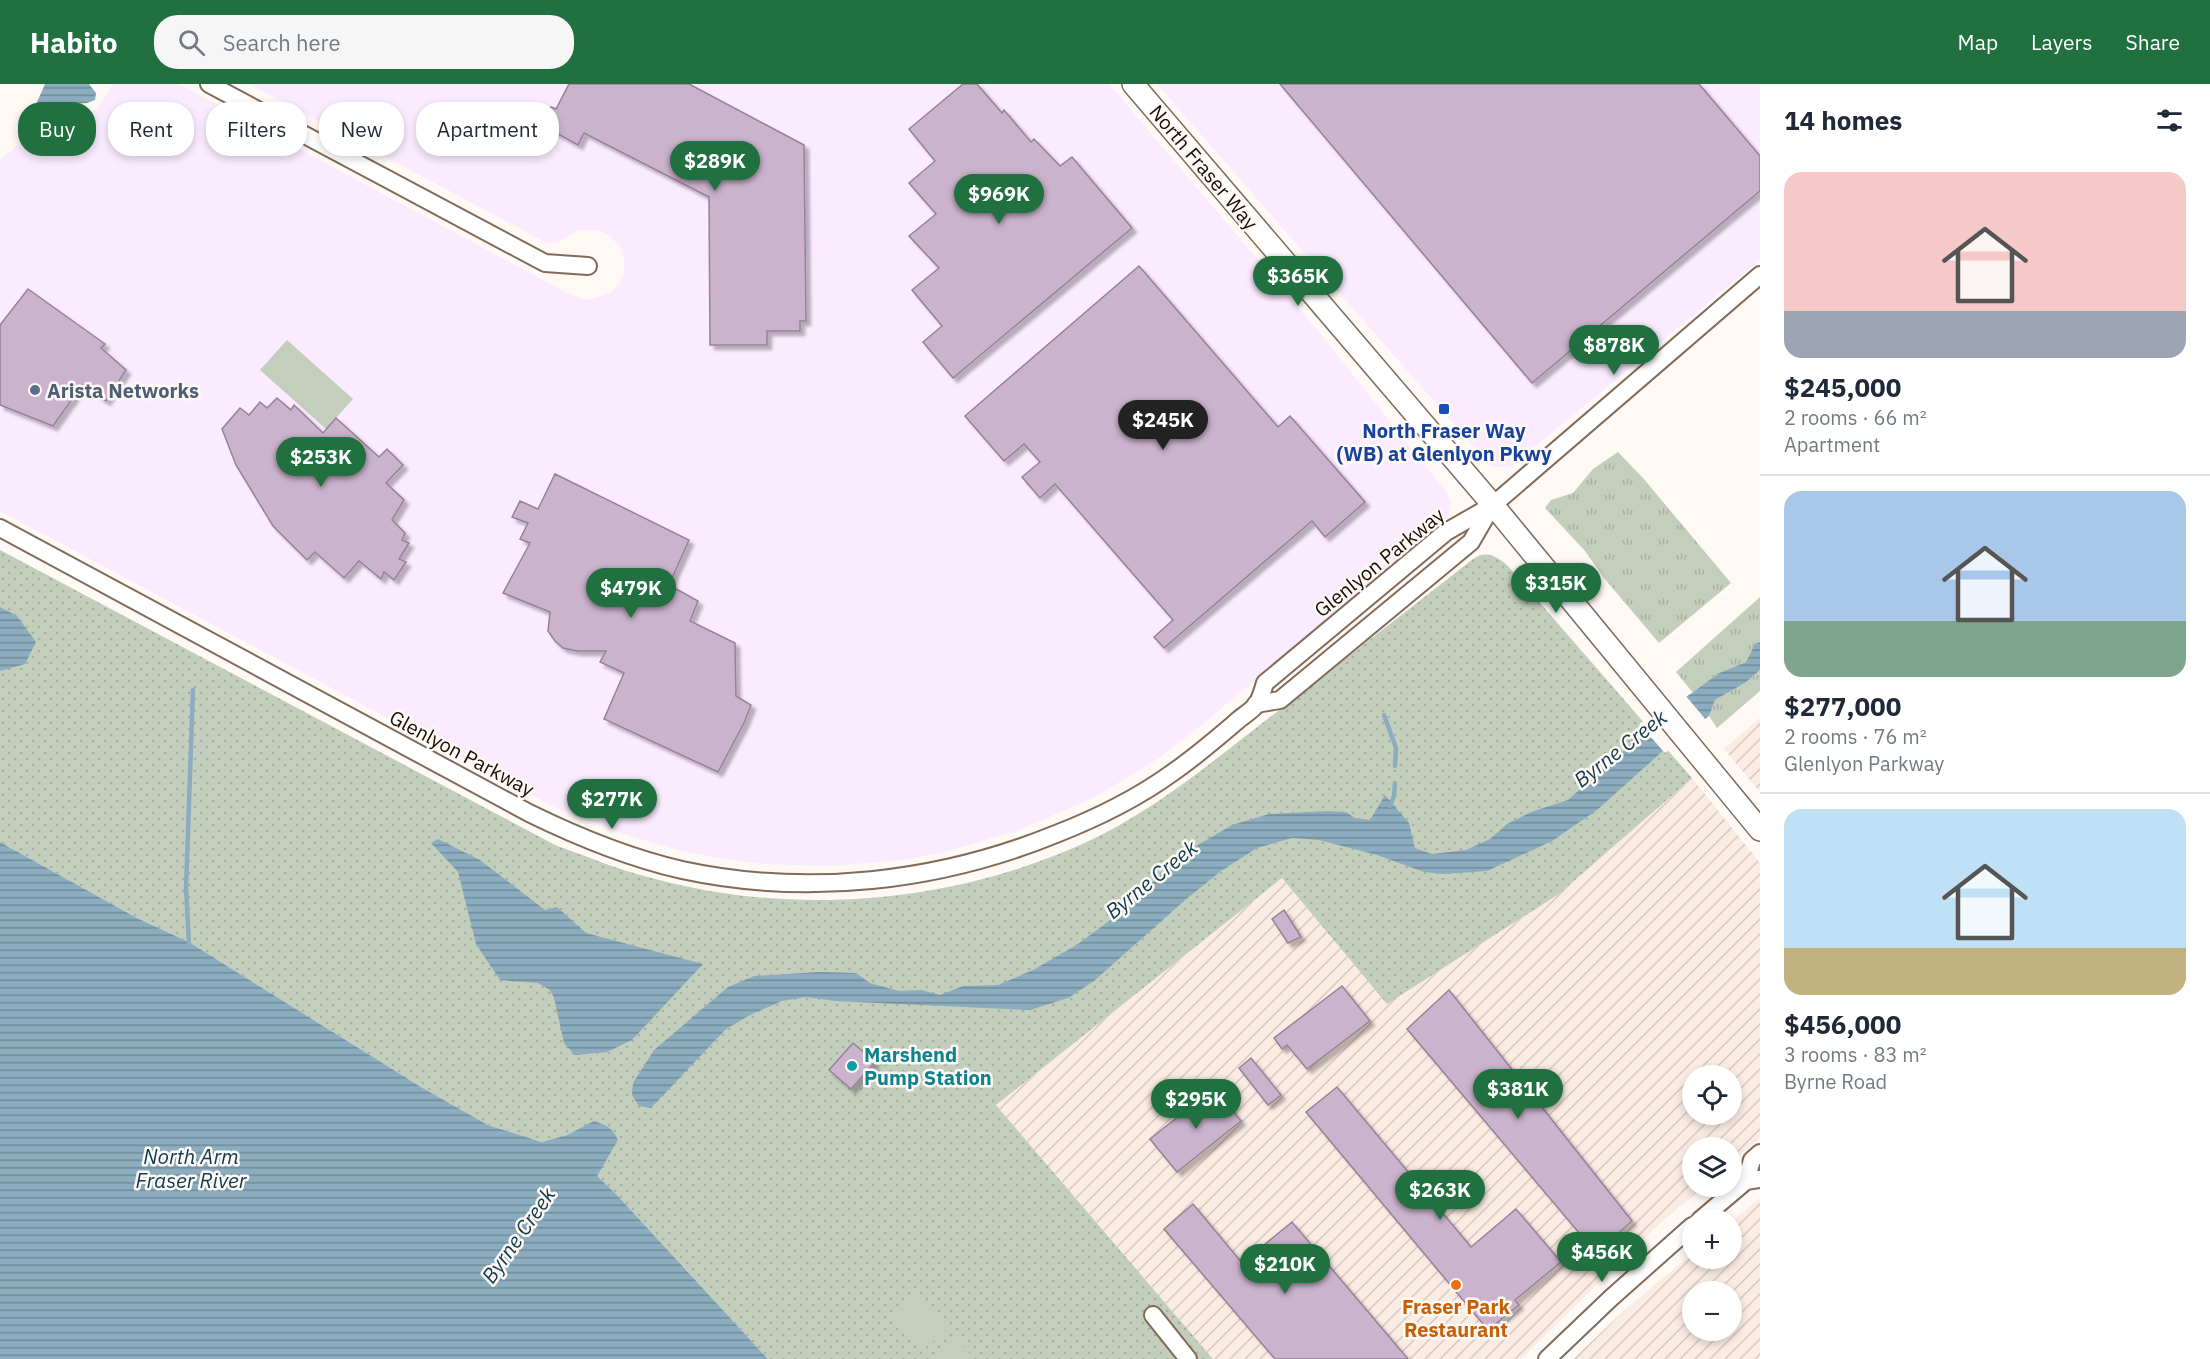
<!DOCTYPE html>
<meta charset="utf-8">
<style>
:root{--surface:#fff;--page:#f6f6f7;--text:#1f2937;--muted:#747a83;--line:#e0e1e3;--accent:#207040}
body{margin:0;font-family:"IBM Plex Sans",sans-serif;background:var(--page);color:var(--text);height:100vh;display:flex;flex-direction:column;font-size:22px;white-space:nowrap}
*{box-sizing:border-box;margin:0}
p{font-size:20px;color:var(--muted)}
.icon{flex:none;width:33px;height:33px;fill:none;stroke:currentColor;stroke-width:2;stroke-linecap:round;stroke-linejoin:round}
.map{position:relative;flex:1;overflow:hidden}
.side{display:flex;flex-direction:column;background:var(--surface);width:450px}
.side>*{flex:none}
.hud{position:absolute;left:18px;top:18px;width:570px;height:54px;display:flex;gap:12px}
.tools{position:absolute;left:1682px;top:981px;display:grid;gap:12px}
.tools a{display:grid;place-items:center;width:60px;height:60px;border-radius:50%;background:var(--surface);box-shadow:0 3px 9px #0003;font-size:30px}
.price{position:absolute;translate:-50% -51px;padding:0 14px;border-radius:21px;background:var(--accent);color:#fff;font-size:20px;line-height:39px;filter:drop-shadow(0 2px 3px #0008)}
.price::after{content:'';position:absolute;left:50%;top:36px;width:18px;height:14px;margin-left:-9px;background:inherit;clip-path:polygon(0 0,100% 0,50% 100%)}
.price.current{background:#222;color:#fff}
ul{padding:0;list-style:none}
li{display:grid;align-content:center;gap:12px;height:318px;padding:0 24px}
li+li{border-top:2px solid var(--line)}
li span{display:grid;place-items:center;height:186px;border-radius:18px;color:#555}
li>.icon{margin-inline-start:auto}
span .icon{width:108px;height:108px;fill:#fffc;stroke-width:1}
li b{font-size:26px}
h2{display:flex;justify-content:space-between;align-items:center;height:72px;padding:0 24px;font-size:26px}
.tag{padding:0 21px;border-radius:24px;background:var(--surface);box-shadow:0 3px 9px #0003;font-size:21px;line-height:54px}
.tag.current{background:var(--accent);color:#fff}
header{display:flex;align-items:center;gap:36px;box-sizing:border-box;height:84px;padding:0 30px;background:var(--accent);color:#fff}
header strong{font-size:28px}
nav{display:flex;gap:33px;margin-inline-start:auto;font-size:21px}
.search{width:420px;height:54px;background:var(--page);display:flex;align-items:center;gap:15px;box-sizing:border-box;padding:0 21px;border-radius:24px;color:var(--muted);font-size:22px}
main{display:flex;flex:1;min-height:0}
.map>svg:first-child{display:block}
.commercial{fill:#faebfe}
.industrial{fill:url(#industrial-furrows);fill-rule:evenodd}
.grass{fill:url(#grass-tufts)}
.park{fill:url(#park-dots)}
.pitch{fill:#c3cfbc}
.water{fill:url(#water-rules)}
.pier{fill:#fff9f5}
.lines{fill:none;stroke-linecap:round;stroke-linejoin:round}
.stream{stroke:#8cadbf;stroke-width:4.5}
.building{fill:#cbb3cd;stroke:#978298;stroke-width:1.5;filter:url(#shadow)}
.minor-casing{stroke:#826b59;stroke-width:20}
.tertiary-casing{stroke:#826b59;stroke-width:24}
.minor{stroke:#fff;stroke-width:16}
.tertiary{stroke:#fff;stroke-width:21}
.service-dot{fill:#5c6f8a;stroke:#fff9f5;stroke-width:2}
.transit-dot{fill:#1a4fb4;stroke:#fff9f5;stroke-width:2}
.culture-dot{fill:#0f9aa8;stroke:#fff9f5;stroke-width:2}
.food-dot{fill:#e8710a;stroke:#fff9f5;stroke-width:2}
.labels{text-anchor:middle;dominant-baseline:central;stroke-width:5;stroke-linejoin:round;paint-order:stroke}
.street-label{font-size:20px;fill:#160d07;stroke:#fff9f5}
.service-label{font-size:20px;font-weight:bold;fill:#4e5e75;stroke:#fff9f5;text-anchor:start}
.transit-label{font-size:20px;font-weight:bold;fill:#164399;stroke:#fff9f5}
.culture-label{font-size:20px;font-weight:bold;fill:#0d838f;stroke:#fff9f5;text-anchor:start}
.food-label{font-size:20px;font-weight:bold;fill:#c56008;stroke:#fff9f5}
.water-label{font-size:21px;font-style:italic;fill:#0d3c50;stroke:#fff9f5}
</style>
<header>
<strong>Habito</strong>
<div class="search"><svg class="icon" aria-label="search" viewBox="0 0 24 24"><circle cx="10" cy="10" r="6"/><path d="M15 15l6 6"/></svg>Search here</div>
<nav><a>Map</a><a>Layers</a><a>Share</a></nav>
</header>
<main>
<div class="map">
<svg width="1760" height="1275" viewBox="0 0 1760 1275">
<defs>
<pattern id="industrial-furrows" width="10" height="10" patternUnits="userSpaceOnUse" patternTransform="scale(1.5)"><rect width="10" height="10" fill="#faece3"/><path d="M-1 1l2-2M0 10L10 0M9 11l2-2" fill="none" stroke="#d6c9c1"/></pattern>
<pattern id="grass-tufts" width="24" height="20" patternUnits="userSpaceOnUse" patternTransform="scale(1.5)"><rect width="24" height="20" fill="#c3cfbc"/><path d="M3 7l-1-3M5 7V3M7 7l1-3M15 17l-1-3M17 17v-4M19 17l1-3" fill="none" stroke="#a7b1a0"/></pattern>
<pattern id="park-dots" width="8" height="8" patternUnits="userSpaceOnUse" patternTransform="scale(1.5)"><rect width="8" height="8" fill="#c3cfbc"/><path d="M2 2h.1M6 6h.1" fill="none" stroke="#a7b1a0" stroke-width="1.8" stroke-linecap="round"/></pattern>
<pattern id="water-rules" width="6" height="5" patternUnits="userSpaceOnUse" patternTransform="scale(1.5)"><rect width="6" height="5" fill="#8cadbf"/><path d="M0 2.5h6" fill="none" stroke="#718b99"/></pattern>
<filter id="shadow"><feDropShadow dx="4.5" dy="4.5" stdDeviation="1.5" flood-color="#0004"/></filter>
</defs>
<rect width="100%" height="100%" fill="#fff9f5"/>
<g class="commercial">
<polygon points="113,0 179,0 569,210 587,216 609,210 619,201 624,189 624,176 621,164 609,151 598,146 579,146 558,158 547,159 249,0 1109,0 1319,248 1447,409 1451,418 1449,430 1441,440 1199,643 1159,674 1097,712 1017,747 945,768 903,776 829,782 762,780 719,774 678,766 633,753 560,726 0,427 0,76 41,41 97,26"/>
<polygon points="1157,0 1760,0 1760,176 1513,381 1506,383 1495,383 1490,381 1481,371"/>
</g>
<g class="industrial">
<polygon points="1760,634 1760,708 1724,665"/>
<path d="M1692 694 1760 779V1054L1731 1078V1064H1692V1102L1703 1103 1657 1142 1521 1275H1213L996 1021 1282 794 1387 919 1559 810ZM1692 992H1731V1030H1692Z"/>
<path d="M1760 1114V1275H1573L1627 1224 1692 1170V1174H1731V1138ZM1692 1208H1731V1246H1692Z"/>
</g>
<g class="grass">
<polygon points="1618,368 1643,394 1731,499 1659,559 1604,494 1585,467 1545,424 1551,416 1573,409 1593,385"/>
<polygon points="1760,513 1760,558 1755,561 1746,578 1719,589 1693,609 1676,588"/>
<polygon points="1760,586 1760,607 1717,644 1709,632 1715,616 1745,599"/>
</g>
<path class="park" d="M0 466 555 761C586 772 616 785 648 793 797 835 967 819 1105 749 1162 719 1211 679 1261 640 1332 586 1402 530 1473 475 1486 466 1496 472 1507 481L1692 694 1559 810 1387 920 1282 794 996 1021 1213 1275H768L617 1111 596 1092 594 1038 567 1051 542 1058 488 1041 421 1003 189 858 137 834 0 758Z"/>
<g class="pitch">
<polygon points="287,256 353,315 326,345 260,286"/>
<polygon points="914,1209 947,1245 924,1265 892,1230"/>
<polygon points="956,1254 974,1275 934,1275 933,1274"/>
</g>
<g class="water">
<polygon points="45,0 89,0 96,9 95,16 87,19 41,22 37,18"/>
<polygon points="0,523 17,532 36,558 25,580 0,587"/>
<polygon points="1760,558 1760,586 1745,599 1715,616 1709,632 1664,666 1597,726 1552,757 1487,787 1444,790 1424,788 1377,771 1319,756 1292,754 1257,764 1221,787 1184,817 1094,897 1068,914 1030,926 835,917 806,913 782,917 752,930 726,945 651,1024 639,1022 632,1011 633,999 654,966 728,903 754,892 819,888 856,889 870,899 899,907 921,906 940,911 963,902 998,901 1033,886 1078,860 1113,834 1186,768 1232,741 1269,730 1328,727 1346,728 1355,734 1370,736 1385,711 1409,739 1415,764 1432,770 1466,766 1490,755 1507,740 1531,728 1568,716 1628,663 1637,645 1692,609 1719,589 1746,578 1755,560"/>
<polygon points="438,755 480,776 545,826 557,823 586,849 703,880 632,956 607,968 575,971 564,959 554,914 550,906 538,899 500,896 476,860 458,788 431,759"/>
<path d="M0 758 137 834 189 858 421 1003 488 1041 542 1058 567 1051 594 1037C606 1041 613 1044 618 1056L597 1092 617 1111 768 1275H0Z"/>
</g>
<polygon class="pier" points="1685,611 1707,637 1665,669 1639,640"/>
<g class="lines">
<g class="stream">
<polyline points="1384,631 1396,664 1395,682"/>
<polyline points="1390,722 1394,712 1395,699"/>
<polyline points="189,862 186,803 193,606"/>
</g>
</g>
<g class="building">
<polygon points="569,0 689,0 804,61 806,237 800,237 800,247 767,247 767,261 710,261 709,113 584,49 578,61 542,41 551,23 556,25"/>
<polygon points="963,0 977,0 1002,29 1004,26 1031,58 1034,55 1060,82 1072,73 1132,144 953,294 923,258 942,242 912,206 939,184 909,152 936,130 909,99 935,77 909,45"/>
<polygon points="1280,0 1699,0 1760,72 1760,107 1532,299"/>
<polygon points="1139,182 1278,343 1290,332 1365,418 1325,453 1312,437 1164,564 1154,553 1173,536 1055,400 1040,414 1022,393 1040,378 1024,360 1004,377 965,332"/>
<polygon points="28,205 105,260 101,264 126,286 106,317 82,301 53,342 0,321 0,241"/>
<polygon points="277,314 291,326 294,321 323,349 336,334 379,373 387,365 403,381 386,399 404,416 392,436 405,449 402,456 409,459 399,475 406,478 394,496 384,488 381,495 359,477 344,494 315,468 307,476 273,442 236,381 222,345 240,324 249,331 260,318 267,324"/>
<polygon points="555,390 689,456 669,501 698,517 690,537 735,559 736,612 751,621 744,639 718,688 604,635 624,589 600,578 606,567 577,567 563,564 555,557 548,547 550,528 503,509 530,459 520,455 528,439 512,433 520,417 538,425"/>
<polygon points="1284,826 1301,853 1288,859 1272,835"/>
<polygon points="1342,902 1370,937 1307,985 1287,961 1282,965 1274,954"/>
<polygon points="1449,906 1632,1137 1596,1169 1407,945"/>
<polygon points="853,959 875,978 851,1005 829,986"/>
<polygon points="1251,974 1281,1011 1268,1021 1239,984"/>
<polygon points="1337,1003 1471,1163 1516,1125 1561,1178 1515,1216 1519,1221 1488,1246 1306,1028"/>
<polygon points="1214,1004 1241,1037 1177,1088 1150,1055"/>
<polygon points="1193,1120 1242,1179 1292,1138 1408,1275 1275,1275 1164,1145"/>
</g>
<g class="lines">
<g class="minor-casing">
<g id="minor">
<polyline points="209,0 545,179 588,182"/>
<path d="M0 444 529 729C578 753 629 774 682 786 807 813 938 798 1056 750 1097 734 1136 715 1172 689 1195 673 1215 656 1236 638 1242 632 1252 627 1257 620 1261 614 1263 605 1265 599L1446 448 1493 421 1760 191"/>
<polyline points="1256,620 1280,616 1471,458 1492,422"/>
<polyline points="1746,1097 1752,1076 1760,1069"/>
<polyline points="1700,1136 1746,1097 1760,1095"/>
<polyline points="1153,1231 1188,1275"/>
<polyline points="1547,1275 1611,1214 1692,1142"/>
</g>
</g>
<g class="tertiary-casing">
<polyline id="tertiary" points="1133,0 1493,421 1760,746"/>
</g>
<use href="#minor" class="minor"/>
<use href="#tertiary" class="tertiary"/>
</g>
<circle class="service-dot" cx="35" cy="306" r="6"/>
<rect class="transit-dot" x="1438" y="319" width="12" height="12" rx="3"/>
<circle class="culture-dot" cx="852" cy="982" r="6"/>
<circle class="food-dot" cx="1456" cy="1201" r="6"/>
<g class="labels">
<g class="street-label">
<text transform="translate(1204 83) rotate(50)">North Fraser Way</text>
<text transform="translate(1379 478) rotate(-39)">Glenlyon Parkway</text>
<text transform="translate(462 669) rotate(28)">Glenlyon Parkway</text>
</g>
<g class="service-label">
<text x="47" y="306">Arista Networks</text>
</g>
<g class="transit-label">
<text x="1444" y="346">North Fraser Way<tspan x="1444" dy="23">(WB) at Glenlyon Pkwy</tspan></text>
</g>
<g class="culture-label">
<text x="864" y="970">Marshend<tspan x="864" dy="23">Pump Station</tspan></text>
</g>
<g class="food-label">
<text x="1456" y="1222">Fraser Park<tspan x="1456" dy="23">Restaurant</tspan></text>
</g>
<g class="water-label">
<text transform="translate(1620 664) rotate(-38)">Byrne Creek</text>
<text transform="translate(1151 795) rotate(-39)">Byrne Creek</text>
<text x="191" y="1072">North Arm<tspan x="191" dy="24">Fraser River</tspan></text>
<text transform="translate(518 1151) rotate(-55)">Byrne Creek</text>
</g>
</g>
</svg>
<div class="tools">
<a><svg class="icon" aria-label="locate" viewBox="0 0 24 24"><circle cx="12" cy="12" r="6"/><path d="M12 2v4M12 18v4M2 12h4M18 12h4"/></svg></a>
<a><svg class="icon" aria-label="layers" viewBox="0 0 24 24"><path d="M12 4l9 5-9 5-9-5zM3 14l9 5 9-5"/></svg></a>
<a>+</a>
<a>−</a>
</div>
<b class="price" style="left:715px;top:108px">$289K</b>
<b class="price" style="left:999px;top:141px">$969K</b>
<b class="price" style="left:1298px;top:223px">$365K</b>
<b class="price" style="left:1614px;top:292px">$878K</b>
<b class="price current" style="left:1163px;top:367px">$245K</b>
<b class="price" style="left:321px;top:404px">$253K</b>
<b class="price" style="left:1556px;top:530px">$315K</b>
<b class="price" style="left:631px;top:535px">$479K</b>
<b class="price" style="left:612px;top:746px">$277K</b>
<b class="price" style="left:1518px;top:1036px">$381K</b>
<b class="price" style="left:1196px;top:1046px">$295K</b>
<b class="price" style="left:1440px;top:1137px">$263K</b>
<b class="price" style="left:1602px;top:1199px">$456K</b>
<b class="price" style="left:1285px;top:1211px">$210K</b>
<div class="hud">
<a class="tag current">Buy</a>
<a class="tag">Rent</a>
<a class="tag">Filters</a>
<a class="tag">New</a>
<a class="tag">Apartment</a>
</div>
</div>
<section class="side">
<h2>14 homes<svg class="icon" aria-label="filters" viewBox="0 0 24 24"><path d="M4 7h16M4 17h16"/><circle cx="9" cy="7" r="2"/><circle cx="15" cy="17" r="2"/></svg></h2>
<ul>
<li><span style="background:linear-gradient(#f6c9c9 75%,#9aa5b1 0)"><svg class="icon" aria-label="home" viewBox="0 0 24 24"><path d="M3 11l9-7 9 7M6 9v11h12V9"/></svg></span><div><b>$245,000</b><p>2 rooms · 66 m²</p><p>Apartment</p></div></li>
<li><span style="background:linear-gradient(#a9c7e8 70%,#7fa58c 0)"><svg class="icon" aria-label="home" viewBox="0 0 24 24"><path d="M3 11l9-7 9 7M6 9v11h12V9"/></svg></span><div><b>$277,000</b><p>2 rooms · 76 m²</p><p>Glenlyon Parkway</p></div></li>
<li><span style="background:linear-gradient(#bfe0f5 75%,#c2b280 0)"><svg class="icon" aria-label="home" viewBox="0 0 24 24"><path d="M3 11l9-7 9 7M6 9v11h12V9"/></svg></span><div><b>$456,000</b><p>3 rooms · 83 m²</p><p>Byrne Road</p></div></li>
</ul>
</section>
</main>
